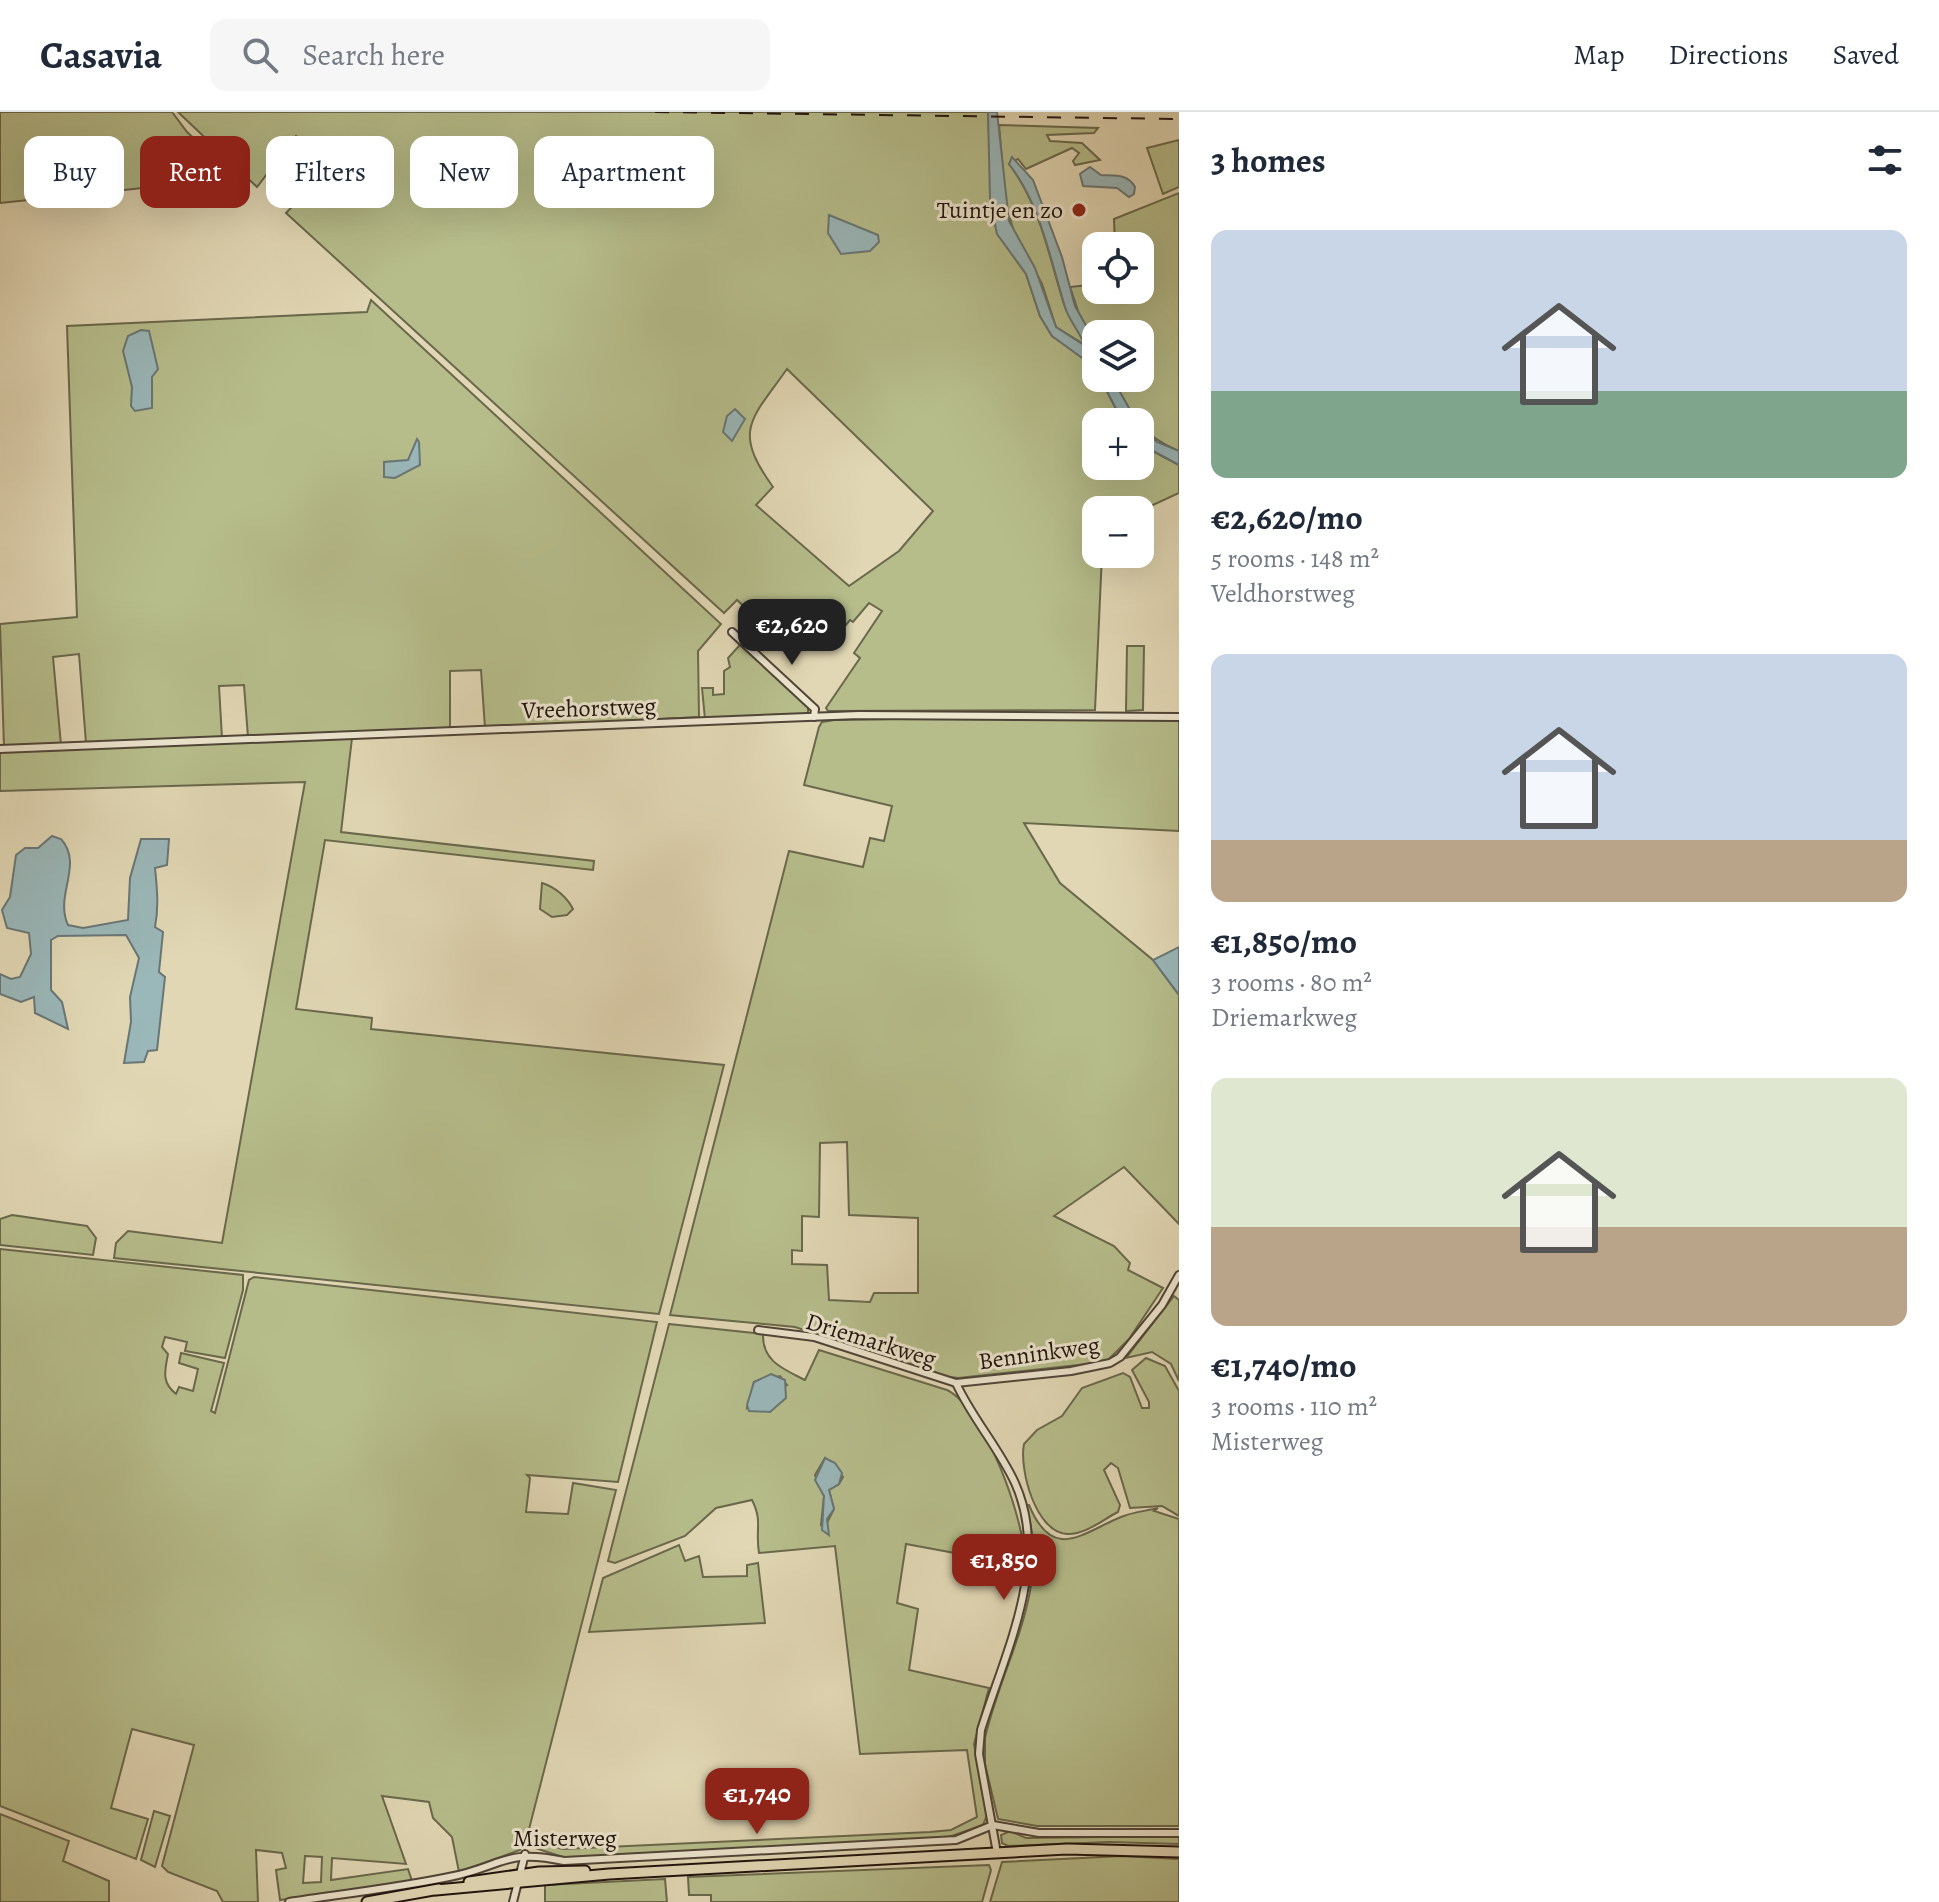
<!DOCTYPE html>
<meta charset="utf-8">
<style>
:root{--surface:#fff;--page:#f6f6f7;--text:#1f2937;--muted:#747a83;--line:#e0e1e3;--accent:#8f2418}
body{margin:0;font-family:Alegreya,serif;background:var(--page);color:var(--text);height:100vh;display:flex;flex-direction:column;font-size:30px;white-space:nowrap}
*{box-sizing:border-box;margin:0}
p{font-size:26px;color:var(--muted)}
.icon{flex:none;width:44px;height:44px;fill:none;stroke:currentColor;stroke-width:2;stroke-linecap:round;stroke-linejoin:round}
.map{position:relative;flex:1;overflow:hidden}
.details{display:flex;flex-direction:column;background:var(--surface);width:760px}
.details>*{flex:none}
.hud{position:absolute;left:24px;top:24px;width:760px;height:72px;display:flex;gap:16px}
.fabs{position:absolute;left:1082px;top:120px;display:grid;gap:16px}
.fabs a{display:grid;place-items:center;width:72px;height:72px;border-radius:16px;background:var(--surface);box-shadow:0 8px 32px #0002;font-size:40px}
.price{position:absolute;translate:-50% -68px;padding:0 18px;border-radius:16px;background:var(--accent);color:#fff;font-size:26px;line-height:52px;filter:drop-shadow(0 2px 4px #0008)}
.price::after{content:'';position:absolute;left:50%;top:48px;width:24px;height:18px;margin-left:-12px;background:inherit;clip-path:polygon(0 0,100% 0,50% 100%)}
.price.selected{background:#222;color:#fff}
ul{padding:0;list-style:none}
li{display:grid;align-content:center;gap:16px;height:424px;padding:0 32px}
li span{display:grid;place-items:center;height:248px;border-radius:16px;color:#555}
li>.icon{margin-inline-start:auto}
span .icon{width:144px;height:144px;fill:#fffc;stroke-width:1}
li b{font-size:34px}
h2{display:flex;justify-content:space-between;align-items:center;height:96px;padding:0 32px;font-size:34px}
.pill{padding:0 28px;border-radius:16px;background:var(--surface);box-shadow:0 8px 32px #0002;font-size:28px;line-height:72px}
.pill.selected{background:var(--accent);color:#fff}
header{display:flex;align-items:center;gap:48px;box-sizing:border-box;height:112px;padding:0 40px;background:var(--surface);border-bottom:2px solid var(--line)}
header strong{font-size:38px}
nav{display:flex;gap:44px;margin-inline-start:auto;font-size:28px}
.search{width:560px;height:72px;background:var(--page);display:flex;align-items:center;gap:20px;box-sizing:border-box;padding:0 28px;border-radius:16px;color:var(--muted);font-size:30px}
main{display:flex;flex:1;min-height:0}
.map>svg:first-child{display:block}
.green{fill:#b6bd8b;stroke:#6a684c;stroke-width:2;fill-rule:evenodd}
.water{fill:#9ab7b9;stroke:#697675;stroke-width:2}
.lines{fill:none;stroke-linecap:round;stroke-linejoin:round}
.minor-casing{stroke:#504538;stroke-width:10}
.primary-casing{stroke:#1f140e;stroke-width:13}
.minor{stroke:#ece5ce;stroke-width:6}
.primary{stroke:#e1d7b4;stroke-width:9}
.rail{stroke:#1f140e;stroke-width:2;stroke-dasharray:14 14;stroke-linecap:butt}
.poi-dot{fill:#8f2418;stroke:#ece5ce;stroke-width:3}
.labels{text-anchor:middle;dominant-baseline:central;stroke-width:6;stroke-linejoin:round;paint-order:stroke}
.poi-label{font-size:24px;fill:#1f140e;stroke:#ece5ce;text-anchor:end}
.street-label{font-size:24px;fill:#1f140e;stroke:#ece5ce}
</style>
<header>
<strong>Casavia</strong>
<div class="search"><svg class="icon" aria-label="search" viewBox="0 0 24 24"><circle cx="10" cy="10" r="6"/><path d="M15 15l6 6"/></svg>Search here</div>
<nav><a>Map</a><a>Directions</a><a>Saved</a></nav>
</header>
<main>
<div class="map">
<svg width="1179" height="1790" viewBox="0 0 1179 1790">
<rect width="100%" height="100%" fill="#e1d7b4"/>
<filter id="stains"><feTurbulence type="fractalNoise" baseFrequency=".0025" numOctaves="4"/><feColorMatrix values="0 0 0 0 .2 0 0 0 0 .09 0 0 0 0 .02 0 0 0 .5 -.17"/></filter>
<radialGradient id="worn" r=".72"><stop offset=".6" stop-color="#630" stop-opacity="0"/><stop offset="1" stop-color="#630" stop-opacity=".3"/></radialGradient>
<g class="green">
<polygon points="0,0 172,0 187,20 238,66 0,91"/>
<path d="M178 0H988L993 111 1026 162 1040 204 1052 224 1095 253 1096 266H1100L1123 310H1096V354H1140V332L1179 353V381L1140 399 1096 398V442H1102L1095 598 828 599 826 596 860 546 854 541 882 499 869 491 853 510 850 508 840 520 817 500 786 534 737 488 724 501 286 101 330 55 296 24 257 75ZM787 257 933 399 899 439 849 474 756 393 773 375C732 318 751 308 787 257Z"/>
<path d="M999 13 1098 16 1094 21 1047 23 1050 29 1082 31 1100 48 1075 53 1073 49 1079 41 1072 36 1026 57 1018 47 1009 52C1041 94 1049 146 1065 195 1070 209 1081 220 1085 233L1056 215 1042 172 1014 120 1006 93Z"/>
<polygon points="1179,28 1179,75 1163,82 1147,36"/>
<path d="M1179 81V339C1144 325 1126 301 1112 266H1140V222H1096V231L1080 205 1070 175 1096 172V178H1140V134H1115L1114 107Z"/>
<polygon points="371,188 721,512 698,539 699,605 485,616 481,558 450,559 450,617 248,625 244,573 219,574 222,626 86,631 79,542 53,545 61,633 4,635 0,512 77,505 67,214 367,200"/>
<polygon points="740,533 808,593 808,602 705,607 702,576 713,576 713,583 724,582 724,559 730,555 728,546"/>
<polygon points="1127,534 1144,534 1143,598 1126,599"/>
<path d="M948 606 1179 608V719L1024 711 1060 771 1153 848 1179 883V1112L1124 1055 1054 1104 1114 1134 1130 1151 1128 1158 1163 1176 1129 1227 1106 1250 958 1266 943 1264 795 1215 670 1203 789 739 863 755 870 726 884 729 892 694 804 673 819 615 822 610 834 608ZM847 1030 849 1103 918 1106V1181H874L870 1190 829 1188 827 1153 792 1152V1138L802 1139V1104L819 1105 820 1031Z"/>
<polygon points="352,626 341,720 594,749 593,758 325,728 296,897 372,906 371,917 724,953 659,1202 114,1146 116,1131 128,1119 222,1131 305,670 0,679 0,640"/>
<path d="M542 771C555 775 567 785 573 797L567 803 552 805 540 797Z"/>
<polygon points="12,1103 87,1114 96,1126 93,1143 0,1133 0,1107"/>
<path d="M0 1137 243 1163V1178L225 1246 185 1239 187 1230 165 1225 162 1235 168 1242C165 1259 161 1270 176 1282L179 1275 193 1279 198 1257 179 1251 181 1241 224 1251 211 1299 215 1301 249 1168 254 1165 657 1210 618 1370 527 1363 530 1366 526 1400 568 1402 573 1371 616 1378 527 1725 520 1738 459 1760 452 1725 433 1706 429 1690 382 1684 406 1752 332 1746 331 1768 408 1757 412 1769 280 1788 276 1758 286 1756 282 1741 256 1738 258 1790H223L217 1779 168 1760 162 1754 194 1633 132 1617 111 1696 148 1707 136 1747 0 1694ZM305 1744 322 1745 321 1770 303 1771Z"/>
<polygon points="1174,1184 1179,1188 1179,1269 1171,1252 1152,1240 1126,1246"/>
<path d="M669 1212 763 1222C762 1249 783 1257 805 1268L819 1238 947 1278C985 1296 1027 1413 1025 1454L906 1432 897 1491 918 1497 909 1558 989 1576 974 1632 987 1703 983 1713 946 1726 566 1746 532 1735V1728L563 1737 930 1720 951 1718 977 1705 967 1638 860 1642 835 1434 759 1441C755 1417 763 1410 752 1388L716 1396 685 1424 615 1451 608 1449ZM780 1264 787 1273 747 1296 754 1270ZM825 1346 843 1365 839 1372 829 1378 834 1397 827 1411 821 1413 824 1384 815 1363Z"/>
<path d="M1146 1246 1165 1254 1179 1279V1404L1162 1394 1130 1396 1118 1356 1111 1351 1104 1358 1120 1393 1118 1400C1102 1408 1085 1423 1067 1422 1035 1420 1019 1356 1024 1332L1037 1318 1062 1304 1082 1276 1123 1261 1130 1265 1142 1296H1149V1290L1132 1258Z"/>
<path d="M1029 1393C1053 1451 1082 1421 1121 1405 1133 1400 1146 1399 1158 1396L1154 1399 1179 1407V1714H1037L998 1707 985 1652V1626C1003 1547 1052 1478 1026 1394Z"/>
<polygon points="679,1433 685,1449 699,1444 703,1465 747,1464 747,1453 758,1451 765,1511 589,1520 603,1466"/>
<polygon points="154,1699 170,1704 155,1755 141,1748"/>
<polygon points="0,1702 69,1729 63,1749 109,1769 109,1790 0,1790"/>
<polygon points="1010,1719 1026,1726 1179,1724 1179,1732 1109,1730 1008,1734 1002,1731 1001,1723"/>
<polygon points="1122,1744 1179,1747 1179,1790 990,1790 1002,1750"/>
<polygon points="989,1753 991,1758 982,1790 711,1790 711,1783 689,1783 688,1765"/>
<polygon points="665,1767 667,1790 545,1790 545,1773"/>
</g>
<g class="water">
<path d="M988 0H997L1009 109 1035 156 1056 215 1084 233C1081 221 1069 209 1065 195 1050 147 1041 93 1009 52L1012 45 1033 68 1062 145 1075 194 1096 231V256L1052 224 1040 204 1026 162 997 122 990 87Z"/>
<path d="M1090 55 1101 63C1114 64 1127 61 1135 75L1134 82 1129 85 1117 76 1083 74 1080 62Z"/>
<polygon points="829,103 878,123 879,130 870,139 841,142 828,121"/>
<polygon points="141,218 149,219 158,257 152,265 152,296 135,299 131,294 132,275 123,239 128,224"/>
<polygon points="1100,266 1112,266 1137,310 1123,310"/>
<polygon points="735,297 745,307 732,329 723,320 727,304"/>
<polygon points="1140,314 1157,330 1179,339 1179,353 1140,332"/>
<polygon points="417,327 419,330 420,353 395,366 384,365 384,350 408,348"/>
<path d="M52 724 61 727C84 753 54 783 68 813L83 816 128 808 130 766 141 727H169L167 753 155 756C157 775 159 795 155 815L163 820 159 860 165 865 157 938 148 939 144 950 124 951 131 910 130 885 139 846 126 823 58 824 51 828V878L62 890 68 917 35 901 34 885 21 890 0 882V862L11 867 20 865 31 842 29 821 7 816 2 798 10 785 16 743 25 736H38Z"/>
<polygon points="1179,835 1179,883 1153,848"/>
<polygon points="771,1262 785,1268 786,1286 770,1300 749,1299 747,1293 754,1270"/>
<polygon points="825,1346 835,1351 842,1361 839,1372 829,1378 834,1397 827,1407 829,1423 822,1418 824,1384 815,1368"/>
</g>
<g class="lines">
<g class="minor-casing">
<g id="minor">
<polyline points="732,520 815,597 814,605"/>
<polyline points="0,637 859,603 1179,605"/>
<polyline points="758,1218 814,1225 956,1271 1071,1259 1110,1251 1120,1245 1162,1193 1179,1163"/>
<path d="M956 1271C972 1306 999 1336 1015 1371 1051 1451 1005 1540 981 1618L979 1642 997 1741"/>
<path d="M289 1790C342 1782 396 1776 449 1765 502 1755 504 1736 564 1749L956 1728 993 1713 1039 1721H1179"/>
<polyline points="513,1790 525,1742"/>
</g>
</g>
<g class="primary-casing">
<g id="primary">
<polyline points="469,1770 539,1760 585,1759"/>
<polyline points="436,1778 609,1762 1067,1737 1179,1740"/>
<polyline points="367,1790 439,1777"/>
</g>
</g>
<use href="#minor" class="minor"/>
<use href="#primary" class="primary"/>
<polyline class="rail" points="655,0 1179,7"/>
</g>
<circle class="poi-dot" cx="1079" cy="98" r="8"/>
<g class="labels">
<g class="poi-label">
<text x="1063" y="98">Tuintje en zo</text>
</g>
<g class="street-label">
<text transform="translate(589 596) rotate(-2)">Vreehorstweg</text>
<text transform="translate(871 1228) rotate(17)">Driemarkweg</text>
<text transform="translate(1039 1241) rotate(-8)">Benninkweg</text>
<text x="565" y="1726">Misterweg</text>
</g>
</g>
<rect width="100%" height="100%" filter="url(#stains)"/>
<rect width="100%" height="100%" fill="url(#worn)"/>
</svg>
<div class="fabs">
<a><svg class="icon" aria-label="locate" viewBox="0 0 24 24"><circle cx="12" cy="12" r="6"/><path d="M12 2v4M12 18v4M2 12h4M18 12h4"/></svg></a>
<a><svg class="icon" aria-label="layers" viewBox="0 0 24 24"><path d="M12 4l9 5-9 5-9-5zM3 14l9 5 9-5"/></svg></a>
<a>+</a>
<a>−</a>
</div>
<b class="price selected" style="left:792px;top:555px">€2,620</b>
<b class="price" style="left:1004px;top:1490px">€1,850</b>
<b class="price" style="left:757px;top:1724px">€1,740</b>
<div class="hud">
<a class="pill">Buy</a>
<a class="pill selected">Rent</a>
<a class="pill">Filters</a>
<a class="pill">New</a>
<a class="pill">Apartment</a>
</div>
</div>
<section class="details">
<h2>3 homes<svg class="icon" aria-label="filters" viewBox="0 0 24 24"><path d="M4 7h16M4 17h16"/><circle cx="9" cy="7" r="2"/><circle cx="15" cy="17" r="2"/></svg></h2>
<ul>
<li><span style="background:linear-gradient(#c9d6e8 65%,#7fa58c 0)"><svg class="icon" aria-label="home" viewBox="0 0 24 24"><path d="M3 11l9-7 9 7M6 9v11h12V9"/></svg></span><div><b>€2,620/mo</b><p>5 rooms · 148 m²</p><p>Veldhorstweg</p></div></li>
<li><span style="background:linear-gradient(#c9d6e8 75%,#b9a48a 0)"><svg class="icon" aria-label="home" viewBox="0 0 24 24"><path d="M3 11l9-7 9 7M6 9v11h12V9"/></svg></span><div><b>€1,850/mo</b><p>3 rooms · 80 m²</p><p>Driemarkweg</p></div></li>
<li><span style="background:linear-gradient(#dfe7d0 60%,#b9a48a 0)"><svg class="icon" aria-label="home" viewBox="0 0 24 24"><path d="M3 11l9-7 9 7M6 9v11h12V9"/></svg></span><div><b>€1,740/mo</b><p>3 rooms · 110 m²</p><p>Misterweg</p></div></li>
</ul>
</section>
</main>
